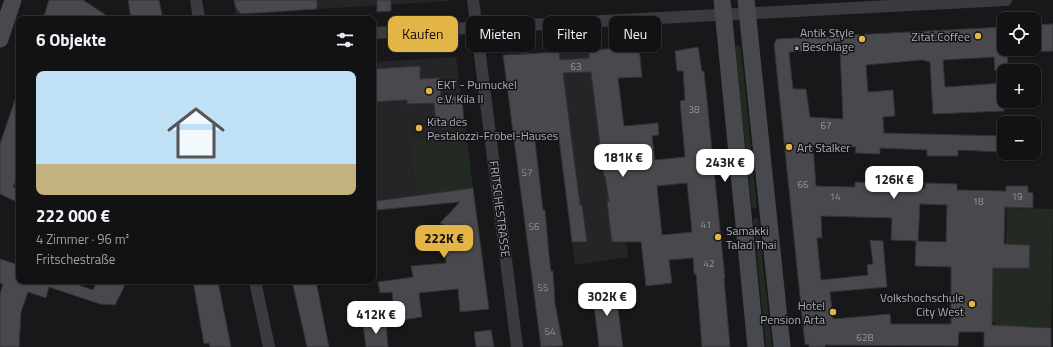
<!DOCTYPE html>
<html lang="de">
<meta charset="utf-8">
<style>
:root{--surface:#121214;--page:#1f2022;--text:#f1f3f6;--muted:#9c9ea0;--line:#313234;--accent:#e3b547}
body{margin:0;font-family:"Titillium Web",sans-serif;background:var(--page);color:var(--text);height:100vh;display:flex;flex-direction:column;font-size:15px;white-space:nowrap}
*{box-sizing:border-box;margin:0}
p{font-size:13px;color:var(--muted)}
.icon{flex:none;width:22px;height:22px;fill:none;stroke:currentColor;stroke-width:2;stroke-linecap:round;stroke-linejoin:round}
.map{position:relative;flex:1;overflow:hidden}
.details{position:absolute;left:16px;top:16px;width:360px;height:268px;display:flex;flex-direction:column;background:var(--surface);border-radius:8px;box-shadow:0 1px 3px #0004,0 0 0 1px var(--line)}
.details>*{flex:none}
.banner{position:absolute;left:388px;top:16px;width:380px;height:36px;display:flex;gap:8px}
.buttons{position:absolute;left:997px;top:12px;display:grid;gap:8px}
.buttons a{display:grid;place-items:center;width:44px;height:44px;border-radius:8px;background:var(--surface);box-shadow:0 1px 3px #0004,0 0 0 1px var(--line);font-size:20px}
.price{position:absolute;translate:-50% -34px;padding:0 9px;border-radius:8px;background:#fff;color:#222;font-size:13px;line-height:26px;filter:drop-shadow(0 1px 2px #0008)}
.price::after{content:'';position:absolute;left:50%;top:24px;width:12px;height:9px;margin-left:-6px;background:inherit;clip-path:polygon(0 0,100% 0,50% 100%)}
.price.active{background:var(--accent);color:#111}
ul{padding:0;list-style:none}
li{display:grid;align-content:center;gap:8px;height:212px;padding:0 20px}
li span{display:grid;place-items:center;height:124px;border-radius:8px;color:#555}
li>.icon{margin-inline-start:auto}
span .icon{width:72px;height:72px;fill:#fffc;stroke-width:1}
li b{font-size:17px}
h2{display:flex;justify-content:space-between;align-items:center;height:48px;padding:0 20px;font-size:17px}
.tag{padding:0 14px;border-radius:8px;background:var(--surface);box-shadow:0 1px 3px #0004,0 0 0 1px var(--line);font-size:14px;line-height:36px}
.tag.active{background:var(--accent);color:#111}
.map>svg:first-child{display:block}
.built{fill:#252427}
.green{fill:#232a24}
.building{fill:#48484d;stroke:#333236;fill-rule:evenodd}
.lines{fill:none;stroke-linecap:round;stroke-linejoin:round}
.street{stroke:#3a3a3f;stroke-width:12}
.secondary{stroke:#48494f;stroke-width:17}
.poi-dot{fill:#e3b547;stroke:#131315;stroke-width:1.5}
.labels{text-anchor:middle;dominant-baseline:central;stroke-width:3;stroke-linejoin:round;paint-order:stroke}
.number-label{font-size:10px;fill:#93959e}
.poi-label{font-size:12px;fill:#acafb9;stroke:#131315;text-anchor:end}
.street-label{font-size:12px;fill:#acafb9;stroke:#131315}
</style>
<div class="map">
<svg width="1053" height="347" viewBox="0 0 1053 347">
<rect width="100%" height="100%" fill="#18181a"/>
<g class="built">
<polygon points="233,0 449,0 449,1 236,14"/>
<polygon points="601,50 628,257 575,265 547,53"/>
<polygon points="456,57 466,133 409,140 416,195 373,201 373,62"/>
</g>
<g class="green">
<polygon points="737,45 741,48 757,208 752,208 735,48"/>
<polygon points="466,133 473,188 416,195 409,140"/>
<polygon points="1007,208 1053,209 1051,328 997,325 992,320 992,268 995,268 995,260 1011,268 1029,268 1030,245 1006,244"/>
<polygon points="758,218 772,347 766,347 753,219"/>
</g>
<g class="building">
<polygon points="49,0 83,0 112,19 43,19"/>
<polygon points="128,0 159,0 163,19 131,19"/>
<polygon points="234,0 317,0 317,9 241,14 236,8"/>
<polygon points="377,0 391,0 391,11 377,12"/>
<polygon points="1053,24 1053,51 1034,52 1034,25"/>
<path d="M1004 27V49H1007L1008 71H995L994 57 943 60 945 87 1004 83V111L933 114 930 62 922 60 866 65 868 92 893 90 895 116 883 117 884 133 1004 136V152L958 150V156H927V150L880 148V154L855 153 856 147 813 146 816 186 855 187V182L879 183V188L908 189V188H925V183L957 184V190L1006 191V186H1028V192L1033 193V208L1005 207 1004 244 1030 245 1029 268H993L992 325 1051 328V347H984V332H959L958 346 825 345V347H809V344L805 345 774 44 777 39ZM840 49 843 119 810 117 806 89H793L789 52ZM920 204 947 205 946 242 918 241ZM821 216 892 218 891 240 916 241 915 266 951 267V324H891L890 314 833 319 830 292 887 287 883 241 870 240 873 264 867 265 868 275 821 280 817 238H822Z"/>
<path d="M639 47 642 77 618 78 624 126 658 123 659 135 652 136 655 160 685 157 680 101 685 100 683 71H677L675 51 698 47 702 71H704L725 278H724L730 347H702L696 274H694L693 258 669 260 672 283 646 286 641 242H612L607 202 609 201 605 176 604 177 591 72 563 73 580 205H582L587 242H572L559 138 535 141 543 210H545L549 255 551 271H553L555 303 563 346 541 347 503 55 559 52 560 60 589 58V50ZM687 183 692 232 662 235 657 186Z"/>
<polygon points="420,66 420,79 440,78 441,97 462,96 464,124 436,126 434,103 407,104 407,100 373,102 373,69"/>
<polygon points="17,94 19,94 19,173 13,187 19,190 19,203 0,194 0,144"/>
<polygon points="473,188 489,309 460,312 458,289 419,293 422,317 395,321 392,292 380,293 378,282 413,277 411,266 446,263 445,244 451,240 450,228 440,223 460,202 377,210 376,201"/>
<polygon points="0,259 19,265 19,281 67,281 93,290 97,281 127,281 115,305 100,304 49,287 46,298 28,292 21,312 19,347 0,347 0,294 3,284 0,283"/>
<polygon points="193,281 218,281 231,347 210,347 209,343 204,344"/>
<polygon points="292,281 316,281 329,347 307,347"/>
<polygon points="615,286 623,347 599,347 592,289"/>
<polygon points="386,322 388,347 366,347 363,324"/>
<polygon points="491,330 494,347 476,347 474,332"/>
</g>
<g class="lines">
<g class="street">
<polyline points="196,0 199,19"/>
<polyline points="473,0 517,347"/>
<polyline points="373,33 1006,0"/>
<polyline points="255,281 269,347"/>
</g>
<g class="secondary">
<polyline points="722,0 756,347"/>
<polyline points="746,0 782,347"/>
<polyline points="0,39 13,0"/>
</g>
</g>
<g class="poi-dot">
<circle cx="978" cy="36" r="4"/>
<circle cx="862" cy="39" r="4"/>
<circle cx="429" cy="91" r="4"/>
<circle cx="419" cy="128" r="4"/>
<circle cx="789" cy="147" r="4"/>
<circle cx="718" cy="237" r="4"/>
<circle cx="972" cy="304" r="4"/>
<circle cx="833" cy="312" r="4"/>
</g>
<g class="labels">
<g class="number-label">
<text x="576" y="66">63</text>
<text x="694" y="109">38</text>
<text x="826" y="125">67</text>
<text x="527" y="172">57</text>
<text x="803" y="184">66</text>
<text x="835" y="196">14</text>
<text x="1017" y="196">19</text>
<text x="978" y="201">18</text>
<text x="706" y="224">41</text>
<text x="534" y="226">56</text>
<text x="709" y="263">42</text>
<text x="543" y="287">55</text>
<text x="550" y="331">54</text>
<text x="865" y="337">62B</text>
</g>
<g class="poi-label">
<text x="854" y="32">Antik Style<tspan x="854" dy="14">• Beschläge</tspan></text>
<text x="970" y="36">Zitat.Coffee</text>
<text x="437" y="84" text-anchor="start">EKT - Pumuckel<tspan x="437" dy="14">e.V. Kila II</tspan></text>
<text x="427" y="121" text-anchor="start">Kita des<tspan x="427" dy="14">Pestalozzi-Fröbel-Hauses</tspan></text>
<text x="797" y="147" text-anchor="start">Art Stalker</text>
<text x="726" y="230" text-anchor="start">Samakki<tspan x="726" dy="14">Talad Thai</tspan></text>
<text x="964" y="297">Volkshochschule<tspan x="964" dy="14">City West</tspan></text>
<text x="825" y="305">Hotel<tspan x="825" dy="14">Pension Arta</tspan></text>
</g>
<g class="street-label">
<text transform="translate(500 209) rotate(83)">FRITSCHESTRASSE</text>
</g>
</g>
</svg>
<div class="buttons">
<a><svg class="icon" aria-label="locate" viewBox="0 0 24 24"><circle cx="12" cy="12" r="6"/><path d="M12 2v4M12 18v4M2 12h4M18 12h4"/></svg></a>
<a>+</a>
<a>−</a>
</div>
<b class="price" style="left:623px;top:178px">181K €</b>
<b class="price" style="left:725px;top:183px">243K €</b>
<b class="price" style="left:894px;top:200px">126K €</b>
<b class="price active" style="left:444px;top:259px">222K €</b>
<b class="price" style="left:607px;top:317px">302K €</b>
<b class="price" style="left:376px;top:335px">412K €</b>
<div class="banner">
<a class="tag active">Kaufen</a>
<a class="tag">Mieten</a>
<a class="tag">Filter</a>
<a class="tag">Neu</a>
</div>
<section class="details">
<h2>6 Objekte<svg class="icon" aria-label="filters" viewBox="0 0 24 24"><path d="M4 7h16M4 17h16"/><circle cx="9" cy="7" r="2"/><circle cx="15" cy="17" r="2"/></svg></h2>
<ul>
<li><span style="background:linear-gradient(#bfe0f5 75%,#c2b280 0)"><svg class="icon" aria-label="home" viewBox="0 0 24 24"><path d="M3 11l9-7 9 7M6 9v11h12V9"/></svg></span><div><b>222 000 €</b><p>4 Zimmer · 96 m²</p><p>Fritschestraße</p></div></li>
</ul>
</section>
</div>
